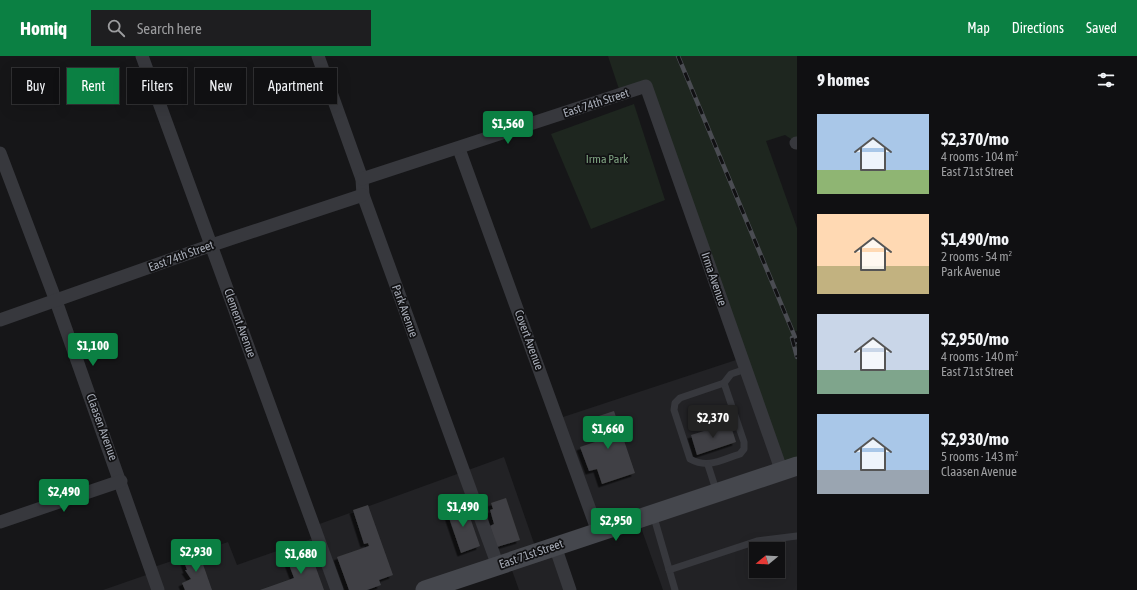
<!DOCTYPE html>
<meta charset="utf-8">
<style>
:root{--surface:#101012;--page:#1e1e20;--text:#f1f3f6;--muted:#9c9d9f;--line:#303032;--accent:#0b8043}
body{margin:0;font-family:"Asap Condensed",sans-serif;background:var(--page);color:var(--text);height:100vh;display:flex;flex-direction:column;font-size:15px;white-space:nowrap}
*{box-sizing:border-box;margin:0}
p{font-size:13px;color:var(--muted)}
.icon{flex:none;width:22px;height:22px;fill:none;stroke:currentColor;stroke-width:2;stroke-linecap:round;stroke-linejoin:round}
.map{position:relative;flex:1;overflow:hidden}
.details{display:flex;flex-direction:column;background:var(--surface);width:340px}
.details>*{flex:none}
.hud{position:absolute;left:12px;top:12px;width:380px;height:36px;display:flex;gap:8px}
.needle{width:26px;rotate:252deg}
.tools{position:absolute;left:749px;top:486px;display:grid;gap:8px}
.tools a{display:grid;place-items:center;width:36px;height:36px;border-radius:0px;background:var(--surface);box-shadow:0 4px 16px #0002,0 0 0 1px var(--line);font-size:20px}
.price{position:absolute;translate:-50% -34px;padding:0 9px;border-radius:4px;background:var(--accent);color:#fff;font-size:13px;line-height:26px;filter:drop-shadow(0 1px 2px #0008)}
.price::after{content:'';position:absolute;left:50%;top:24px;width:12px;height:9px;margin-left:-6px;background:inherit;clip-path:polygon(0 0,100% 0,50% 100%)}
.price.current{background:#222;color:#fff}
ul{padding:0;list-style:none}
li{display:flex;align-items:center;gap:12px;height:100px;padding:0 20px}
li span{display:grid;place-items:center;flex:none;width:112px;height:80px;border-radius:0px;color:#555}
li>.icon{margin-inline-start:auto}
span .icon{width:48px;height:48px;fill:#fffc;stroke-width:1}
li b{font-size:17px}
h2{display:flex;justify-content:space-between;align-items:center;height:48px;padding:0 20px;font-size:17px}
.chip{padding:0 14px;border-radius:0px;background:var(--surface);box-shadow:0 4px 16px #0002,0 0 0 1px var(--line);font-size:14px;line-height:36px}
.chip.current{background:var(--accent);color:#fff}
header{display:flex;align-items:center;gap:24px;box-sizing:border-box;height:56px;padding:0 20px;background:var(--accent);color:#fff}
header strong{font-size:19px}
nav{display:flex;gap:22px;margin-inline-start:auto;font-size:14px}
.search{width:280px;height:36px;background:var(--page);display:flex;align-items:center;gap:10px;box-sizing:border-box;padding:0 14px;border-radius:0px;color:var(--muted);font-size:15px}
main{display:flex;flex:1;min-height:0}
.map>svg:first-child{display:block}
.built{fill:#222225;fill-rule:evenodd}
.green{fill:#1e261f}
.building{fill:#404145;filter:url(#shadow)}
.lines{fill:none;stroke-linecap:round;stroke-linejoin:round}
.service{stroke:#37383d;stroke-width:7}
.minor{stroke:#37383d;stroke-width:13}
.secondary{stroke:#45474d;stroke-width:19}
.rail-casing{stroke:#4a4c52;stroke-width:4.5}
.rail{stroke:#111113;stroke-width:3;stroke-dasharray:9;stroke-linecap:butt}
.labels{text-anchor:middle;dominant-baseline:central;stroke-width:3.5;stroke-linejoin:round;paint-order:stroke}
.street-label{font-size:12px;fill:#a8adb8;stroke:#111113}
.park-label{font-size:12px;fill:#7fa381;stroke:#111113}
</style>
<header>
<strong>Homiq</strong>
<div class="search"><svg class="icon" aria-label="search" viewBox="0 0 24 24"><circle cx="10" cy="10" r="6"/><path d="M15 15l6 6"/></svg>Search here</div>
<nav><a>Map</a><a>Directions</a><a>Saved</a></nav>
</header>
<main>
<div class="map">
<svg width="797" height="534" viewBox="0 0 797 534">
<defs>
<filter id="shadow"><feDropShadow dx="-3.5" dy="3.5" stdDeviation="0" flood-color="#0009"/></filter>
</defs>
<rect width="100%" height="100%" fill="#161618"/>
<g class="built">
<path d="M742 302 797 410V534H663L638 463 598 476 557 363ZM756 493H778V515H756Z"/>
<polygon points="504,401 537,496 555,490 570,534 519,534 509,506 442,534 103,534 152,517 151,512 228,486 237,509 317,481 314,470"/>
</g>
<g class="green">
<polygon points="608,0 797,0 797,87 785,79 766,85 797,172 797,275 793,276 797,286 797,410 782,416 646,31 621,39"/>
<polygon points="634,48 665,144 591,173 551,78"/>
</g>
<g class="building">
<polygon points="614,355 635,417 602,428 597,413 589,415 580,391 598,385 590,363"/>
<polygon points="730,367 736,386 697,399 691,379"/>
<polygon points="506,442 520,484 497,491 490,470 494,468 490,454 493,453 491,447"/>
<polygon points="465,447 480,490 461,497 446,453"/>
<polygon points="368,449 393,519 379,524 381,529 367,534 349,534 337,501 369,490 368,487 364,488 353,454"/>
<polygon points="198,494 212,534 185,534 182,527 191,523 185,514 187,514 182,500"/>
<polygon points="299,497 300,500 308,497 309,499 311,498 324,534 260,534 294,522 288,506 291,505 290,501"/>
</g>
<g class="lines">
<g class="service">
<path d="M724 327 744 386V393L740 398C721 404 708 413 690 403L674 354 675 347 680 342Z"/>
<polyline points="724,327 731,318 746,313"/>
<polyline points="708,409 717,437"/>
<polyline points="653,458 675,534"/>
<polyline points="669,514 757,485 797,480"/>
</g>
<g class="minor">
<polyline points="142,0 337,534"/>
<polyline points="318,0 362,123 363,139 498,510"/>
<polyline points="796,87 797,87"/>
<polyline points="459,93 598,476"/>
<polyline points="0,97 56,245 158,534"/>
<polyline points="362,123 646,30 782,416"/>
<polyline points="0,264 212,189 363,139"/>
<polyline points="0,466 121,425"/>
<polyline points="555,490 570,534"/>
</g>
<polyline class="secondary" points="425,534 797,410"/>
<g class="rail-casing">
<g id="rail">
<polyline points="678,0 797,286"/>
<polyline points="792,282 797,301"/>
</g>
</g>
<use href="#rail" class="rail"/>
</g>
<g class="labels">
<g class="street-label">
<text transform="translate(596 47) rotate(-18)">East 74th Street</text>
<text transform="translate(181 200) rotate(-20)">East 74th Street</text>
<text transform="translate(714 223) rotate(71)">Irma Avenue</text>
<text transform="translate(405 255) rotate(70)">Park Avenue</text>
<text transform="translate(240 267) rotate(70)">Clement Avenue</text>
<text transform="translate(529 284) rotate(70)">Covert Avenue</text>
<text transform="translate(102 371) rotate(70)">Claasen Avenue</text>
<text transform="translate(531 498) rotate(-19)">East 71st Street</text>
</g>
<g class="park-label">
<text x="607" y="103">Irma Park</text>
</g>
</g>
</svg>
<div class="tools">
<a><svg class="needle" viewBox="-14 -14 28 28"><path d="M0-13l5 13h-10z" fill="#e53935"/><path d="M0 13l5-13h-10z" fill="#9c9d9f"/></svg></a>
</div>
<b class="price" style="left:508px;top:89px">$1,560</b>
<b class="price" style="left:93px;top:311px">$1,100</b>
<b class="price current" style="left:713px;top:383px">$2,370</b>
<b class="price" style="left:608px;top:394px">$1,660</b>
<b class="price" style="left:64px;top:457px">$2,490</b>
<b class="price" style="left:463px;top:472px">$1,490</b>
<b class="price" style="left:616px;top:486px">$2,950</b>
<b class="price" style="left:196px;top:517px">$2,930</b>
<b class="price" style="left:301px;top:519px">$1,680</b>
<div class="hud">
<a class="chip">Buy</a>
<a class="chip current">Rent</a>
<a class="chip">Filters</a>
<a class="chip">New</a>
<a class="chip">Apartment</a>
</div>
</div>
<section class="details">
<h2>9 homes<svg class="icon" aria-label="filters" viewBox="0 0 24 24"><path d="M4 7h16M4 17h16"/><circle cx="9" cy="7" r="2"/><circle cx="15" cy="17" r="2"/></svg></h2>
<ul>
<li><span style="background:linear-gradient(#a9c7e8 70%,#8fb573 0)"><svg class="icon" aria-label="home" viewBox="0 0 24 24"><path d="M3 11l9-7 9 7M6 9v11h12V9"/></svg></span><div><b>$2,370/mo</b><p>4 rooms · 104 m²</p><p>East 71st Street</p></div></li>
<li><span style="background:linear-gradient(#ffd9b3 65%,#c2b280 0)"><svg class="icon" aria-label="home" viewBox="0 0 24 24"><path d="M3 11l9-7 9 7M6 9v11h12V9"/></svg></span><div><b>$1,490/mo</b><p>2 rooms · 54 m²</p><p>Park Avenue</p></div></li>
<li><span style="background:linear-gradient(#c9d6e8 70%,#7fa58c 0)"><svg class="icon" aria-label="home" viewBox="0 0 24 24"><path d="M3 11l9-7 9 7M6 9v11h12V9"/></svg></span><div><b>$2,950/mo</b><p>4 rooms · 140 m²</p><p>East 71st Street</p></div></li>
<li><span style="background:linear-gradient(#a9c7e8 70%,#9aa5b1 0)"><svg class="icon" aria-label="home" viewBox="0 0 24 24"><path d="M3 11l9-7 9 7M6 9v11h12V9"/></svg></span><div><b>$2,930/mo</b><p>5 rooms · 143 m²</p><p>Claasen Avenue</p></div></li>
</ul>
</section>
</main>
